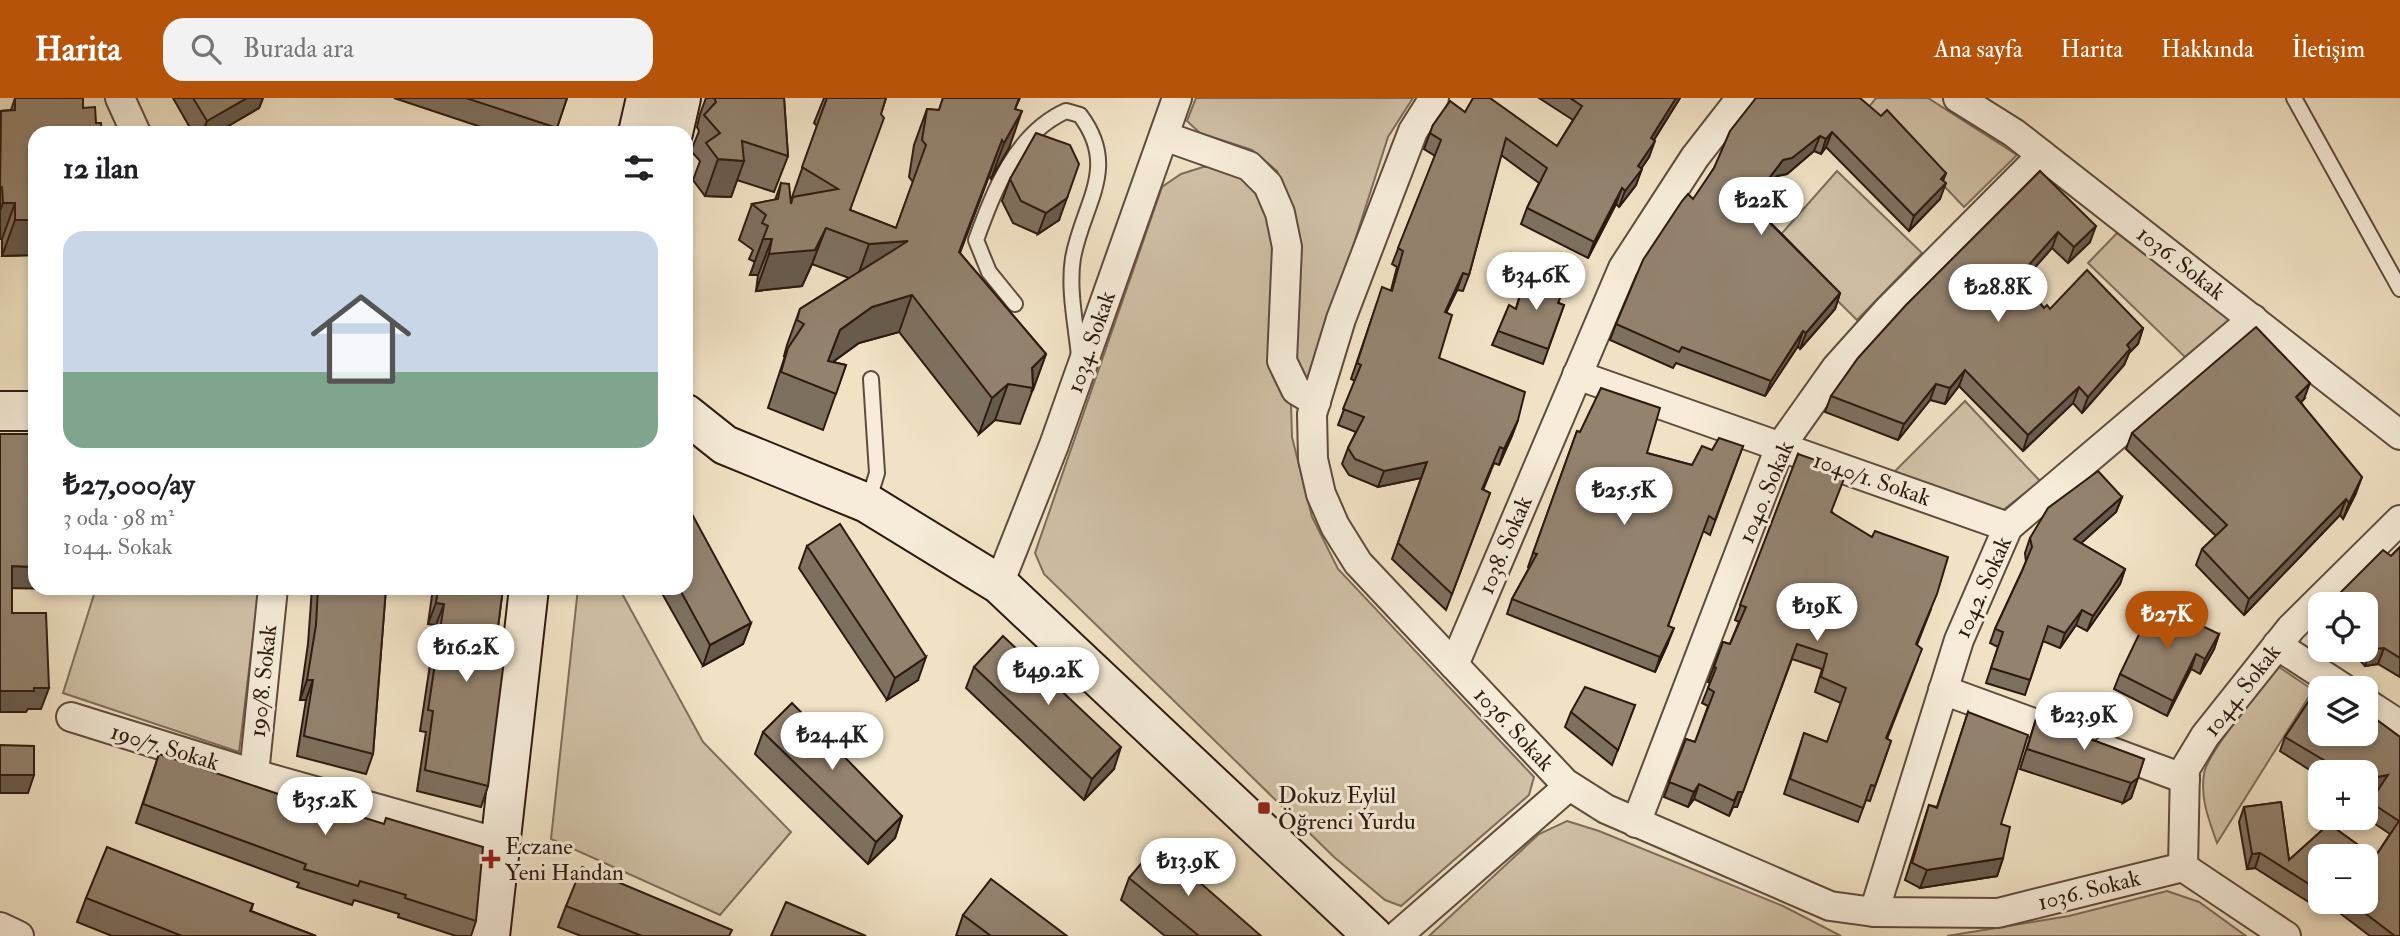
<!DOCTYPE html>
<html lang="tr">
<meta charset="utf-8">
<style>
:root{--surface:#fff;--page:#f2f2f2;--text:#202124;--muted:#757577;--line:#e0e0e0;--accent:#b45309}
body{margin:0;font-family:"IM FELL Double Pica",serif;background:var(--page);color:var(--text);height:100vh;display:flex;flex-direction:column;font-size:26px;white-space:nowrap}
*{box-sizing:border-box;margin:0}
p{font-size:23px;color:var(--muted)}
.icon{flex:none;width:38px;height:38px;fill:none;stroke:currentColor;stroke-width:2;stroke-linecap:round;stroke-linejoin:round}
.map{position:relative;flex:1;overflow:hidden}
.sheet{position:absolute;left:28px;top:28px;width:665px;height:469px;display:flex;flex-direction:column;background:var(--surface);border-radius:21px;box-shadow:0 4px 10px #0003}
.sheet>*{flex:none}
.buttons{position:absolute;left:2308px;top:494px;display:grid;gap:14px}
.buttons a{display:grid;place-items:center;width:70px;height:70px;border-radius:14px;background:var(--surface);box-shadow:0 4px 10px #0003;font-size:35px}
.price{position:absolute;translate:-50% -60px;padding:0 16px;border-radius:24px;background:#fff;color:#222;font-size:23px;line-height:46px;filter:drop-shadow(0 2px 4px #0008)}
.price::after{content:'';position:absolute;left:50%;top:42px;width:21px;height:16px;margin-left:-10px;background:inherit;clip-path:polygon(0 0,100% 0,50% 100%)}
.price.active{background:var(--accent);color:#fff}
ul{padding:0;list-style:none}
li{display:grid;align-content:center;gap:14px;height:371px;padding:0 35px}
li+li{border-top:2px solid var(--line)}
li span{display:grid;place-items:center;height:217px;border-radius:21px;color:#555}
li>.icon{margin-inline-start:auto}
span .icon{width:126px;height:126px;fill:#fffc;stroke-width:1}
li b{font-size:30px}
h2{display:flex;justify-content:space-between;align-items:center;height:84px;padding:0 35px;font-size:30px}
header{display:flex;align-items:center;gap:42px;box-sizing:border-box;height:98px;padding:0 35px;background:var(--accent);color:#fff}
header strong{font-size:33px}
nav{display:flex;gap:38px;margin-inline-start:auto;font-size:24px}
.search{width:490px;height:63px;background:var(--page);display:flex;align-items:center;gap:18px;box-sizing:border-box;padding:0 24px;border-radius:21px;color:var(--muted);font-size:26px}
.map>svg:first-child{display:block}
.green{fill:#d0c0a6;stroke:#7f6c5b;stroke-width:2}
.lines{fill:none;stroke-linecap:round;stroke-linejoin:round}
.service-casing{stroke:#5f4b3d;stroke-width:18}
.minor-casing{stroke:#5f4b3d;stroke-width:32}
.secondary-casing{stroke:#2e1910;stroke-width:42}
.service{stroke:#f6ecd9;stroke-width:14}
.minor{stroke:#f6ecd9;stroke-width:28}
.secondary{stroke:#f6ecd9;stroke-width:38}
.wall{fill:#7e705f;stroke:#2e1910;stroke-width:2}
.shaded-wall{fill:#675b4d;stroke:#2e1910;stroke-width:2}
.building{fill:#93826e;stroke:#2e1910;stroke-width:2}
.poi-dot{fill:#8f2418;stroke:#f6ecd9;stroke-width:2.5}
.labels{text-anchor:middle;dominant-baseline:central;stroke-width:6;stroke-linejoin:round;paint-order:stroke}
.street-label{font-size:23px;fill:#2e1910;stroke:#f6ecd9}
.poi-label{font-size:23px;fill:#2e1910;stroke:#f6ecd9;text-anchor:start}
</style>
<header>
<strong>Harita</strong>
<div class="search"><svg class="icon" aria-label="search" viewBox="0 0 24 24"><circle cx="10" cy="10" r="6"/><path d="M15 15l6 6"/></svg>Burada ara</div>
<nav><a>Ana sayfa</a><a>Harita</a><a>Hakkında</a><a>İletişim</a></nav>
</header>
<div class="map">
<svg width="2400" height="838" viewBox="0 0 2400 838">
<rect width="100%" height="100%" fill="#f1e2c5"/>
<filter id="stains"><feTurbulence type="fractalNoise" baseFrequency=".00286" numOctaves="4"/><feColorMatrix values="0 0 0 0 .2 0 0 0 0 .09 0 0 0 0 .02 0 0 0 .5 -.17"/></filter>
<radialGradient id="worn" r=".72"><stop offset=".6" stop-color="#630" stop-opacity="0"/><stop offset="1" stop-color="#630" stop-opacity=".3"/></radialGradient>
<g class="green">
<polygon points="1196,0 1413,0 1388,39 1310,283 1292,266 1292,112 1277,73 1252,52 1200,35 1187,23"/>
<polygon points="1876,0 1928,0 2017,57 1964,109 1869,9"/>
<polygon points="1203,69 1219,69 1238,76 1256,93 1271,120 1278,174 1271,265 1291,307 1292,339 1312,419 1338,471 1534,679 1529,697 1401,808 1385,802 1334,759 1044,476 1035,455 1162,89 1181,76"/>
<polygon points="1837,73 1922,155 1857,222 1776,142"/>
<polygon points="2117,135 2230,222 2185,259 2088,165"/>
<polygon points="1965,303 2040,383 2002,413 1894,374"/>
<polygon points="96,490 259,490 239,654 63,595"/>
<polygon points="578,490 619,490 703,644 791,734 720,817 551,741"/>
<path d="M2279 569 2313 592 2217 745C2209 722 2200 701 2204 676 2207 654 2263 589 2279 569Z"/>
<polygon points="1567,723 1599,733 1783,808 1841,838 1429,838 1539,736"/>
<polygon points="2167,793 2199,804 2246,838 1947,838 2069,818"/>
</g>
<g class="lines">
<g class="service-casing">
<g id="service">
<polyline points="2294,0 2400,191"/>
<path d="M1015 206 989 174 976 142C994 93 1015 36 1066 13L1080 17C1120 70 1083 105 1073 160 1068 191 1076 227 1079 258"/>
<polyline points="868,404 877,375 871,281"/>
</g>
</g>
<g class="minor-casing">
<g id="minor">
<polyline points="120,0 136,35"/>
<polyline points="1434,0 1413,33 1341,221 1312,316 1313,361 1321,396 1335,428 1358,465 1565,685 1606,711 1830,808 1874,814 1998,815 2183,769"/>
<polyline points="1958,0 2014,35 2400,337"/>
<polyline points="1164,38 1249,68 1268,87 1280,115 1287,149 1282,263 1296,292 1316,304"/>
<polyline points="1577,277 2008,429"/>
<polyline points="999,486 1054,347 1177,0"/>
<polyline points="2277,547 2343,590"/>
<polyline points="1454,567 1623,170 1695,59 1741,0"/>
<polyline points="1943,592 2069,638"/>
<polyline points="2366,605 2400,627"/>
<polyline points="71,619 254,676 503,746"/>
<polyline points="2107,652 2185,681"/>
<polyline points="254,676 273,490"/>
<polyline points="1636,725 1780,349 1836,270 1888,212 2042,57"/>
<polyline points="2183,769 2185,671 2205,638 2291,530 2400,422"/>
<polyline points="2183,769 2286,838"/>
<polyline points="1874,814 1959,542 2008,429 2253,221"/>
<polyline points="0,829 19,838"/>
<polyline points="1397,838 1569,688"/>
</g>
</g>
<g class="secondary-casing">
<g id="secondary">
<polyline points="638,35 646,0"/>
<polyline points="673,35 681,0"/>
<polyline points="0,313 35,313"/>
<polyline points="686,316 725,347 867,405 999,486 1373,838"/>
<polyline points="490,838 529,490"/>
</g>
</g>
<use href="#service" class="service"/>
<use href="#minor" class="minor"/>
<use href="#secondary" class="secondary"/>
</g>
<g class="wall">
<polygon points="15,0 35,35 35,157 2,158 2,141 0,141 0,15 1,13 11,12"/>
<polygon points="173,0 263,0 259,10 216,35 193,35"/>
<polygon points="394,0 567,0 555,35 499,35"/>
<polygon points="706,0 784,0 788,58 774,94 737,82 731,99 705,98 693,82 700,63 691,53 699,33 697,29 700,16"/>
<polygon points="824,0 886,0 850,112 896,130 913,84 909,79 914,47 927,11 939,12 943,0 1020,0 1015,11 1009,50 991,81 989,78 960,155 1046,256 1020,326 995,322 979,336 899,234 859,245 833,264 846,267 823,332 768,310 785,258 784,258 787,247 800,211 849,180 812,166 802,188 756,193 758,177 750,177 755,164 749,161 753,152 739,142 752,106 775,102 781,85 791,102 817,28 814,25"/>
<polygon points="1539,0 1680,0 1654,42 1649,59 1641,70 1636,87 1619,109 1616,106 1588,160 1521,126 1527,110 1539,85 1501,57 1469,177 1463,193 1457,192 1446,214 1439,260 1518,322 1499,367 1494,365 1483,392 1490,395 1446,512 1392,461 1421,380 1378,389 1349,377 1342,366 1348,350 1356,334 1338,327 1355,283 1351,281 1377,205 1391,192 1397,169 1392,166 1435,58 1424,51 1433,27 1465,14 1557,48 1573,22"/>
<polygon points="1756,0 1946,75 1943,82 1940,101 1909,133 1826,49 1821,56 1814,53 1787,76 1777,78 1754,108 1840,195 1835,211 1800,251 1798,248 1765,298 1676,265 1673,270 1610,242 1616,226 1714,70"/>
<polygon points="2040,73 2090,144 2068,165 2052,150 2022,184 2044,210 2143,230 2138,246 2129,255 2124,267 2082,315 2073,305 2023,353 1959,288 1945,306 1930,302 1898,342 1825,314 1831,298"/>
<polygon points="1010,81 1059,122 1038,136 1013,125 1002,103"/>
<polygon points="1556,186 1559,205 1564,207 1543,266 1492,247 1498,233 1516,210 1522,191 1529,193"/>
<polygon points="2304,301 2301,304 2356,395 2343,421 2340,417 2244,517 2196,467 2202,451 2216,438 2126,351 2132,335"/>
<polygon points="1577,333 1647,355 1692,367 1712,352 1743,348 1710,437 1703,433 1668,528 1668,545 1655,574 1507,516 1512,501 1529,470 1528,469"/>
<polygon points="1798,356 1832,414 1931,511 1917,547 1918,561 1887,641 1891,643 1870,703 1866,702 1858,724 1784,696 1804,635 1827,644 1841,605 1815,594 1822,571 1792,561 1737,709 1733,709 1729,718 1694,701 1688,709 1664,699 1686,641 1695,644 1708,608 1702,605 1710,585 1708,584 1723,544 1730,546 1739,524 1735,522"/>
<polygon points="2122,399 2116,414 2081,445 2125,471 2120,486 2087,533 2076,527 2060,550 2043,543 2025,597 1986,585 1998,549 1990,545 1995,531 2022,473 2026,464 2025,455 2030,440"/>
<polygon points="807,448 918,582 887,602 799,470"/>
<polygon points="2400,449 2400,579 2378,566 2365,568 2349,551 2366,551 2366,506 2391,458"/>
<polygon points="312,490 386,490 373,656 366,676 297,658 306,602 300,602 308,546"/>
<polygon points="433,490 503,490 497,537 488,688 481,709 417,693 426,634 420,633 436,527 428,526"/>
<polygon points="659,490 686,490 751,525 743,546 703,568"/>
<polygon points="2320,514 2320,540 2311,534 2317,517"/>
<polygon points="2219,536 2214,551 2200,576 2191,571 2167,618 2114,591 2120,576"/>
<polygon points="974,569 1114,671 1084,702 966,590"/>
<polygon points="2320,586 2325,590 2320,590 2320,635 2366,635 2366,614 2400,639 2400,838 2370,838 2324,803 2366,803 2366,758 2320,758 2320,803 2323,803 2318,810 2255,770 2247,771 2239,724 2244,709 2281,704 2289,762 2329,726 2375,759 2390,736 2365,719 2370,704 2378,692 2366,694 2366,674 2320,674 2320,690 2316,687 2319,678 2280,653 2285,639"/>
<polygon points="1635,607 1612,667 1565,629 1571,614"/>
<polygon points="1968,614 2001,726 2003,760 1997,778 1920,790 1905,782 1929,707 1937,709"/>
<polygon points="2036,621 2144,661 2131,700 2123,705 2020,671"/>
<polygon points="763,634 902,718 895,740 868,766 755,656"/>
<polygon points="159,656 476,823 471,838 456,838 398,819 399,816 354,802 352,807 297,789 299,785 136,725"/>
<polygon points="1129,780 1261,838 1165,838 1121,802"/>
<polygon points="86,800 253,806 251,813 316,838 112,838 77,824"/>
<polygon points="566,808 729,838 581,838 558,829"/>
<polygon points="963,817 1067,838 956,838"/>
</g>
<g class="shaded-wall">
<polygon points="247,0 263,0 259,10 216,35 202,35 207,23"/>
<polygon points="1676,0 1680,0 1645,56 1651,40"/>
<polygon points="1022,13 1009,50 991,81 1004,45"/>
<polygon points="1832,34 1826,49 1821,56 1826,41"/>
<polygon points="1820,38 1814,53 1787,76 1777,78 1745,120 1750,105 1783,62"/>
<polygon points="1002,42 989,78 946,190 959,154"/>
<polygon points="1655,43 1649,59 1635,80 1642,71 1636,87 1619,109 1625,93 1638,68"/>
<polygon points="718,61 744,63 731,99 705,98"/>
<polygon points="1946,75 1940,91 1946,85 1940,101 1909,133 1914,118"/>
<polygon points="1622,90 1616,106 1588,160 1594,144"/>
<polygon points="1067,100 1059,122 1038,136 1046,115"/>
<polygon points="3,105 15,105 2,141 0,141 0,113"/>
<polygon points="15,122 35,122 35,157 2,158"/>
<polygon points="2096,128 2090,144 2068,165 2074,149"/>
<polygon points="826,130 812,166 802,188 756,193 769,156"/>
<polygon points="2058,134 2052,150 2012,195 2018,179"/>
<polygon points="763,141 772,141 758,177 750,177"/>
<polygon points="908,143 856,183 869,146"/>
<polygon points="1463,175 1457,192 1439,230 1445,214"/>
<polygon points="1840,195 1835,211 1800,251 1806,235"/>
<polygon points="912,197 899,234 859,245 827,268 828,263 840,232 872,209"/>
<polygon points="2143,230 2138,246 2129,255 2124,267 2082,315 2088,299 2127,247"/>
<polygon points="1803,233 1798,248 1765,298 1771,283"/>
<polygon points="1046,256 1033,292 1031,294 1033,290 1032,270"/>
<polygon points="1965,272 1959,288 1945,306 1950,290"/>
<polygon points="2310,285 2304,301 2291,315 2296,299"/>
<polygon points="1008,286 995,322 979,336 992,300"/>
<polygon points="1936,286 1930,302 1898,342 1904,326"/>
<polygon points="2079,289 2073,305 2023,353 2028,337"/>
<polygon points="1518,322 1512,338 1499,367 1504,351"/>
<polygon points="1427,364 1421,380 1378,389 1384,373"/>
<polygon points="2362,379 2356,395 2343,421 2349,405"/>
<polygon points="2122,399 2116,414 2069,456 2074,441"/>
<polygon points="2346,401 2340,417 2244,517 2249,501"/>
<polygon points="12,468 35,469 35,490 63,491 4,490"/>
<polygon points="2125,471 2120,486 2087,533 2093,518"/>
<polygon points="436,505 444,506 436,527 428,526"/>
<polygon points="2082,512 2076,527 2060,550 2065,535"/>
<polygon points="751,525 743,546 703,568 710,547"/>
<polygon points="1674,530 1668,545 1655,574 1660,559"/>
<polygon points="2219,536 2214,551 2200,576 2205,561"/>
<polygon points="1797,546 1737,709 1733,709 1729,718"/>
<polygon points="2384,550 2378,566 2365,568 2371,551"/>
<polygon points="2196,556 2191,571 2167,618 2173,603"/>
<polygon points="926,559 918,582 887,602 895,580"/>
<polygon points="307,582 313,582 306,602 300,602"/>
<polygon points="34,590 49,590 41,611 28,611 26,614 0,614 0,593"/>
<polygon points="1121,649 1114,671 1084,702 1092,681"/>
<polygon points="0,677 34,677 28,695 0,695"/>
<polygon points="2388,677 2382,692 2366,694 2366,681"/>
<polygon points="2138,680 2131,700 2123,705 2131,685"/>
<polygon points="1699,686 1694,701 1688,709 1694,694"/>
<polygon points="902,718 895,740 868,766 876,744"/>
<polygon points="2260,755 2255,770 2247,771 2252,756"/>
<polygon points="2003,760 1997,778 1920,790 1927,772"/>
</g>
<g class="building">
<polygon points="15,0 83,0 83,10 95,9 96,25 101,25 102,35 35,35 35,122 15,122 15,105 3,105 2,89 0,90 1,13 15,12"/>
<polygon points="193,0 247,0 207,23"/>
<polygon points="466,0 567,0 557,30"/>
<polygon points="714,0 784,0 788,58 742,43 744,63 718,61 706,45 720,35 704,17 716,4"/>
<polygon points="827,0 886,0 881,16 884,20 850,112 896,130 926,47 922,42 927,11 939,12 943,0 1019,0 1015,11 1022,13 1004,45 1002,42 959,154 1046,256 1032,270 1033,290 1008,286 992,300 912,197 872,209 840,232 828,263 846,267 836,296 781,274 788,250 804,226 797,222 800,211 908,143 869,146 826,130 815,152 769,156 772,141 763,141 768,128 762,125 766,117 752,106 778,101 781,85 789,86 791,106 793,99 838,91 802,69"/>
<polygon points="1473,0 1490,0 1557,48 1582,8 1570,0 1676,0 1651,40 1655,43 1638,68 1642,71 1625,93 1622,90 1594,144 1527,110 1547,70 1506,40 1469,177 1463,175 1445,214 1452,217 1439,260 1525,294 1518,322 1504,351 1500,349 1482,391 1490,395 1452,496 1398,445 1427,364 1384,373 1355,361 1348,350 1364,319 1343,311 1361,267 1357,265 1382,189 1392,193 1403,153 1398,150 1441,42 1430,35 1433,27 1450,3 1465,14"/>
<polygon points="1756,0 1860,0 1881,18 1887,12 1946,75 1941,81 1946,85 1914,118 1832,34 1826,41 1820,38 1792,60 1783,62 1750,105 1840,195 1806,235 1803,233 1771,283 1682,249 1679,254 1616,226 1643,162 1682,103 1688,96 1693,101 1714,70 1730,33"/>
<polygon points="1036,35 1070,47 1079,66 1067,100 1046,115 1021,103 1010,81"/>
<polygon points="2040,73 2096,128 2074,149 2058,134 2018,179 2044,210 2047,207 2050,211 2087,172 2143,230 2127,247 2130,251 2088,299 2079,289 2028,337 1965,272 1950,290 1936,286 1904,326 1831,298 1858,260 1906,207"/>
<polygon points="1537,172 1558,180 1556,186 1564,191 1558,205 1564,207 1548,251 1498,233 1509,207 1516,211 1522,191 1529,193"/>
<polygon points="2256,229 2310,285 2296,299 2362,379 2349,405 2346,401 2249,501 2202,451 2227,427 2132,335"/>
<polygon points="1601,290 1660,310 1647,355 1692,367 1702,348 1712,352 1719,340 1743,348 1715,422 1709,418 1668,528 1674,530 1660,559 1512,501 1537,456 1533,455 1577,333 1580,334"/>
<polygon points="0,336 33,336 33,340 35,340 35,469 12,468 12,515 46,515 49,590 34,590 34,593 0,593"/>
<polygon points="1798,356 1847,373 1831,414 1872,439 1875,433 1948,459 1937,496 1916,546 1922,551 1918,561 1886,640 1891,643 1875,688 1871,687 1863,710 1790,681 1804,635 1827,644 1846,590 1821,579 1827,556 1797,546 1743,694 1738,694 1734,703 1699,686 1694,694 1669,684 1686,641 1695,644 1714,594 1708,590 1716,570 1714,569 1723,544 1730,546 1746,509 1740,507"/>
<polygon points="2098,373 2122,399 2074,441 2125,471 2093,518 2082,512 2065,535 2048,528 2030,582 1991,570 2003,534 1995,531 2022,473 2032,449 2030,440 2048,410"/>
<polygon points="686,405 751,525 710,547 679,490 686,490"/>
<polygon points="840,426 926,559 895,580 807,448"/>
<polygon points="2400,449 2400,560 2384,550 2371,551 2366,546 2366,506 2329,506 2383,452 2391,458"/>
<polygon points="318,490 386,490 373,656 304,638 313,582 307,582 316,527"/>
<polygon points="438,490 503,490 497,537 507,539 488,688 425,672 433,613 428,612 444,506 436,505"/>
<polygon points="2154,505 2219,536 2205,561 2196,556 2173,603 2120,576"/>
<polygon points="1003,538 1121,649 1092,681 974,569"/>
<polygon points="2320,586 2325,590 2320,590 2320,635 2366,635 2366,614 2400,639 2400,838 2395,838 2349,803 2366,803 2366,758 2320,758 2320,793 2260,755 2252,756 2244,709 2281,704 2289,762 2329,726 2375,759 2399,723 2370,704 2388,677 2366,681 2366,674 2324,674 2321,672 2327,664 2285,639"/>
<polygon points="1585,589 1635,607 1618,652 1571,614"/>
<polygon points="792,605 902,718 876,744 763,634"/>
<polygon points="1968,614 2028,637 2001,726 2010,729 2003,760 1927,772 1912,765 1929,707 1937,710"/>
<polygon points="2036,621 2144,661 2138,680 2131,685 2027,651"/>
<polygon points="0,647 34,648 34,677 0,677"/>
<polygon points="159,656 323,711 324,707 384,726 386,720 483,749 476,823 405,800 406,797 360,783 358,788 304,771 306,766 143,706"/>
<polygon points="1157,747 1261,838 1199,838 1129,780"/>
<polygon points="107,749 253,806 250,813 316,838 182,838 86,800"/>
<polygon points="582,769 732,832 729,838 642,838 566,808"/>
<polygon points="991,781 1067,838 991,838 963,817"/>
<polygon points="786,804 866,838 771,838"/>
</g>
<g class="poi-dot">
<rect x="1257" y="703" width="14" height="14" rx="3.5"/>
<path d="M487.5 750.5h7v7h7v7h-7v7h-7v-7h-7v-7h7z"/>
</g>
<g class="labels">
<g class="street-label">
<text transform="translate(2181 165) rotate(38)">1036. Sokak</text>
<text transform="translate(1091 244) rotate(-71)">1034. Sokak</text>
<text transform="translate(1872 381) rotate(19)">1040/1. Sokak</text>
<text transform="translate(1766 394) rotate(-67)">1040. Sokak</text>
<text transform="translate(1505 447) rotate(-67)">1038. Sokak</text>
<text transform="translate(1983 489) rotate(-66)">1042. Sokak</text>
<text transform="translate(263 583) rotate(-84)">190/8. Sokak</text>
<text transform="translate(2242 592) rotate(-52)">1044. Sokak</text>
<text transform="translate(1514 631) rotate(47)">1036. Sokak</text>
<text transform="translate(165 649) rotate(17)">190/7. Sokak</text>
<text transform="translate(2089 792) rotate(-14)">1036. Sokak</text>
</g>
<g class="poi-label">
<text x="1278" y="697">Dokuz Eylül<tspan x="1278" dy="26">Öğrenci Yurdu</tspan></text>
<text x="505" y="748">Eczane<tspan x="505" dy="26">Yeni Handan</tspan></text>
</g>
</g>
<rect width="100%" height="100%" filter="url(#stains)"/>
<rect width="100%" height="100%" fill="url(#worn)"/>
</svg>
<div class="buttons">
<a><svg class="icon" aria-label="locate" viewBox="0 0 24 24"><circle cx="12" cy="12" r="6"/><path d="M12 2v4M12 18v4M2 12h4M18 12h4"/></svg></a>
<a><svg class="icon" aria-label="layers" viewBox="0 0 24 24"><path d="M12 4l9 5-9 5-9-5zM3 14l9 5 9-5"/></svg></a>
<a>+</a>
<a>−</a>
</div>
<b class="price" style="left:1761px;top:139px">₺22K</b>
<b class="price" style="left:1536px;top:214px">₺34.6K</b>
<b class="price" style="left:1998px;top:226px">₺28.8K</b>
<b class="price" style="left:1624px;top:429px">₺25.5K</b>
<b class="price" style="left:1817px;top:545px">₺19K</b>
<b class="price active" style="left:2167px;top:553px">₺27K</b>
<b class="price" style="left:466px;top:586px">₺16.2K</b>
<b class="price" style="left:1048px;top:609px">₺49.2K</b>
<b class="price" style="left:2084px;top:654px">₺23.9K</b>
<b class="price" style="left:832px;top:674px">₺24.4K</b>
<b class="price" style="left:325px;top:739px">₺35.2K</b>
<b class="price" style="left:1188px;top:800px">₺13.9K</b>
<section class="sheet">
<h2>12 ilan<svg class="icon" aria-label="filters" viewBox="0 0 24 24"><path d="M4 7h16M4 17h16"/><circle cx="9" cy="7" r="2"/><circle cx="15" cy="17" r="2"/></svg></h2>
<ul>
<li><span style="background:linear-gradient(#c9d6e8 65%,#7fa58c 0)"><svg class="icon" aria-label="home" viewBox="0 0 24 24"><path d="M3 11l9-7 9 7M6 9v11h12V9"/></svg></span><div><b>₺27,000/ay</b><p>3 oda · 98 m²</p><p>1044. Sokak</p></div></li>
</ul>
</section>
</div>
